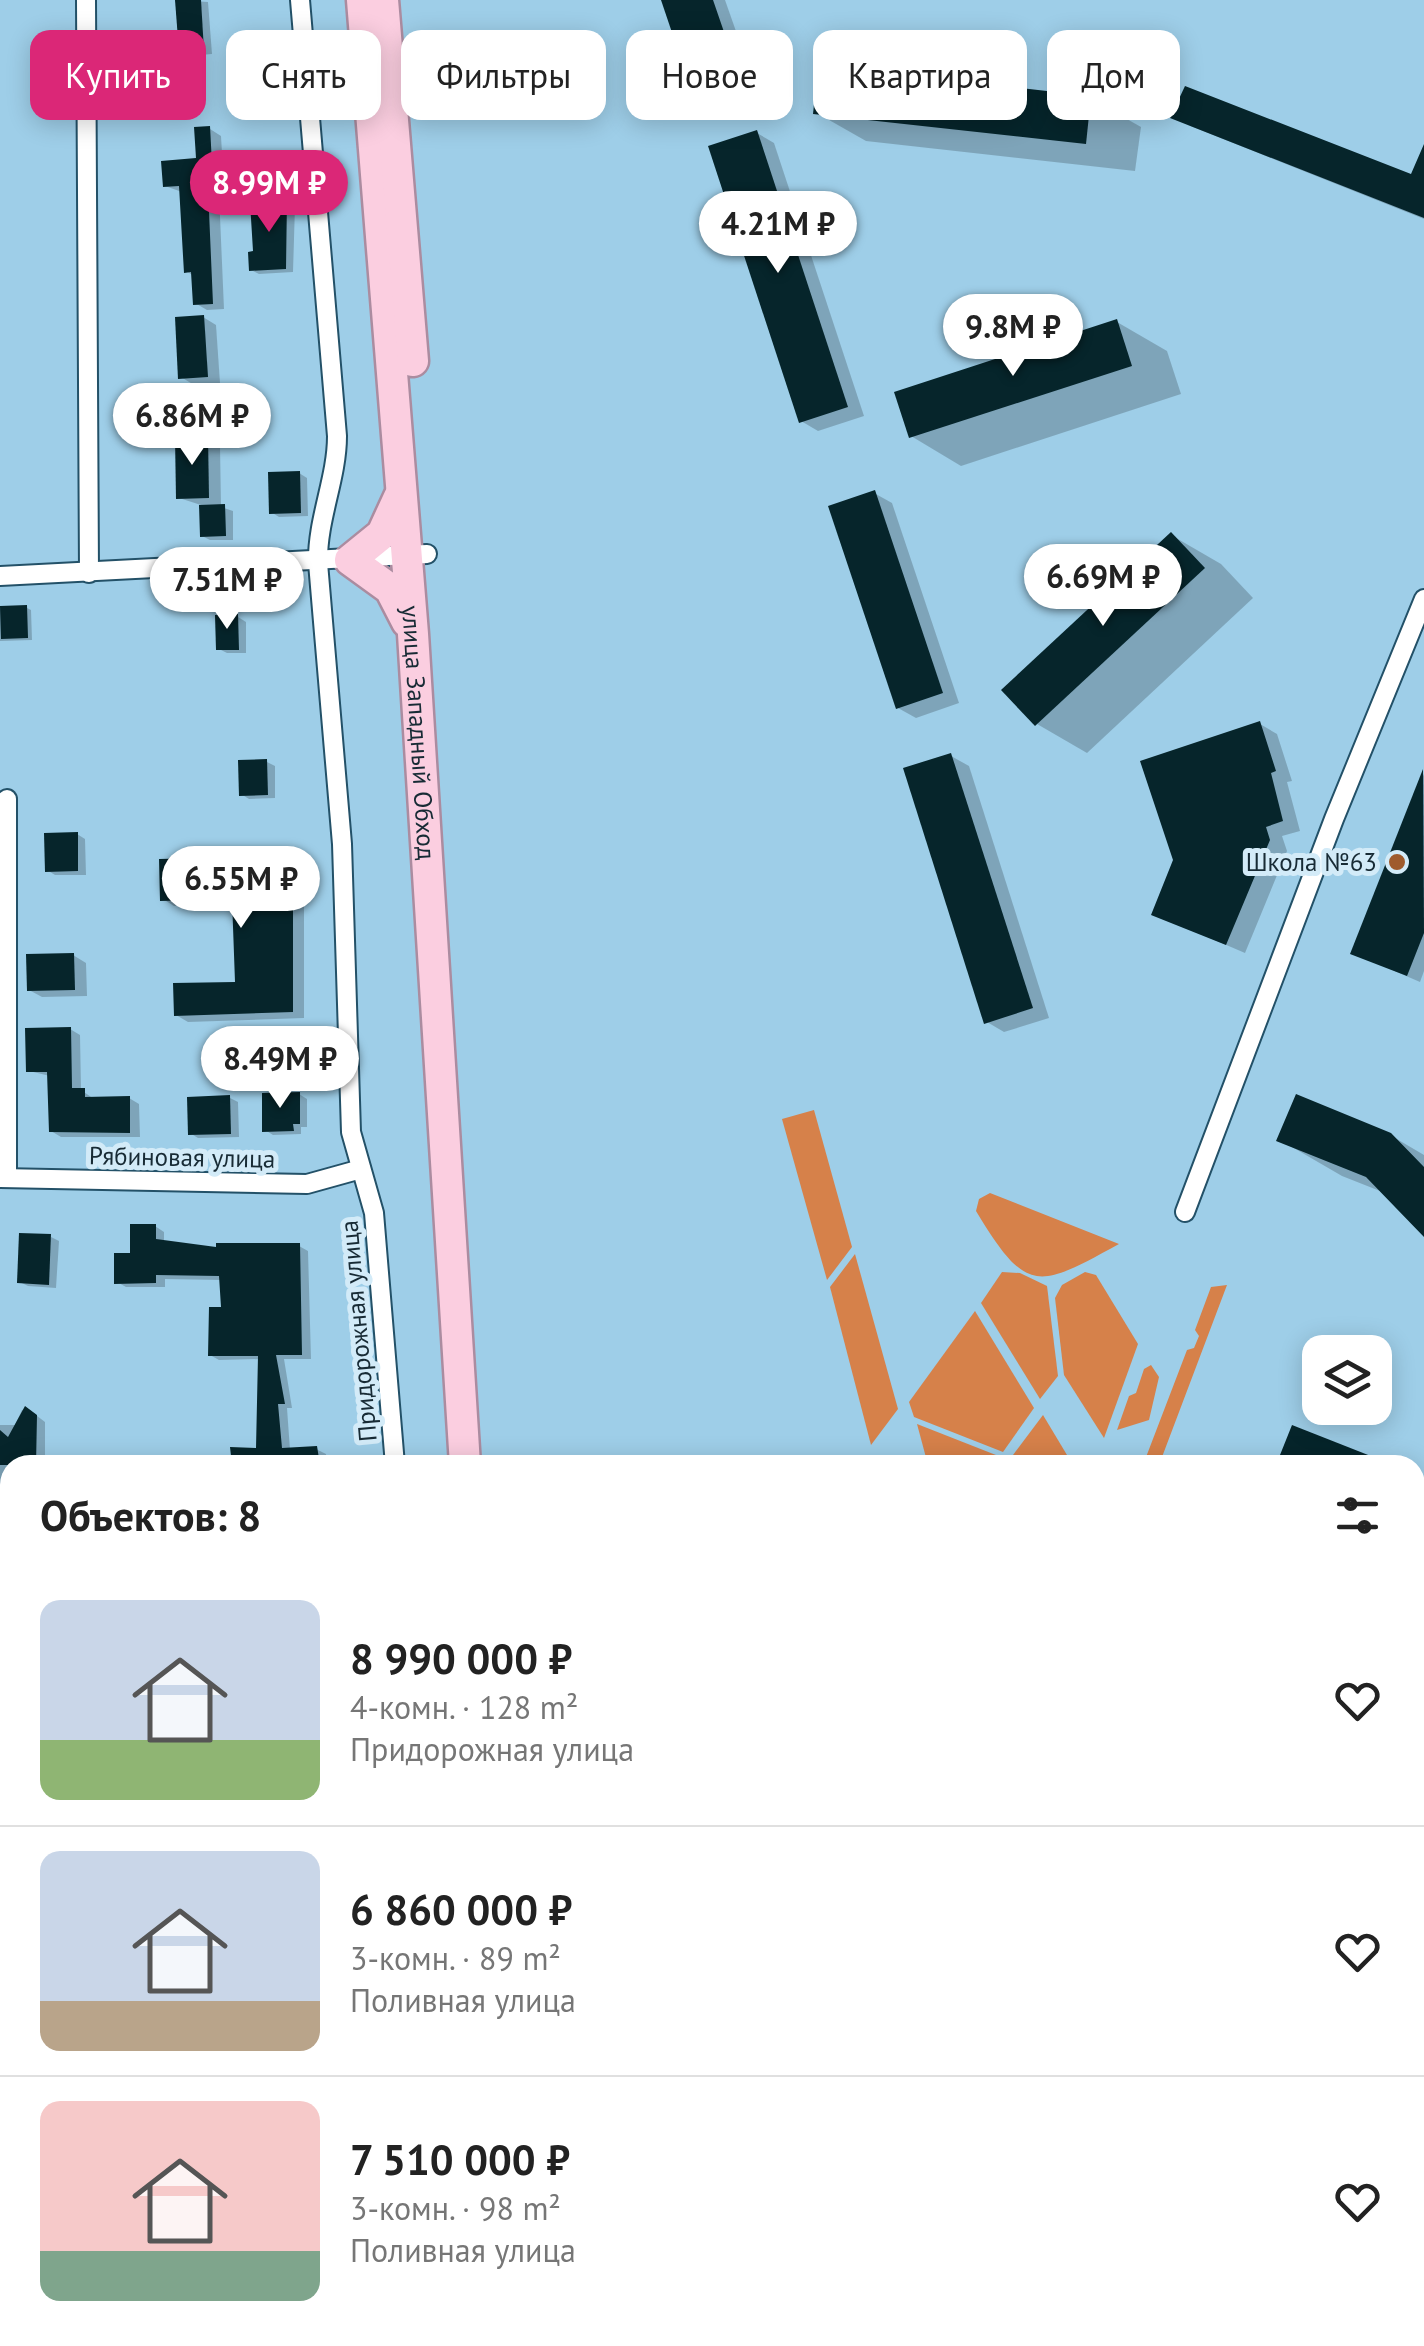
<!DOCTYPE html>
<html lang="ru">
<meta charset="utf-8">
<style>
:root{--surface:#fff;--page:#f2f2f2;--text:#222;--muted:#767676;--line:#e0e0e0;--accent:#db2777}
body{margin:0;font-family:"PT Sans",sans-serif;background:var(--page);color:var(--text);height:100vh;display:flex;flex-direction:column;font-size:38px;white-space:nowrap}
*{box-sizing:border-box;margin:0}
p{font-size:32px;color:var(--muted)}
.icon{flex:none;width:55px;height:55px;fill:none;stroke:currentColor;stroke-width:2;stroke-linecap:round;stroke-linejoin:round}
.map{position:relative;flex:1;overflow:hidden}
.details{position:absolute;left:0px;top:1455px;width:1425px;height:892px;display:flex;flex-direction:column;background:var(--surface);border-radius:30px 30px 0 0;box-shadow:0 5px 25px #0003}
.details>*{flex:none}
.banner{position:absolute;left:30px;top:30px;width:1365px;height:90px;display:flex;gap:20px}
.controls{position:absolute;left:1302px;top:1335px;display:grid;gap:20px}
.controls a{display:grid;place-items:center;width:90px;height:90px;border-radius:20px;background:var(--surface);box-shadow:0 5px 25px #0003;font-size:50px}
.price{position:absolute;translate:-50% -85px;padding:0 22px;border-radius:35px;background:#fff;color:#222;font-size:32px;line-height:65px;filter:drop-shadow(0 2px 5px #0008)}
.price::after{content:'';position:absolute;left:50%;top:60px;width:30px;height:22px;margin-left:-15px;background:inherit;clip-path:polygon(0 0,100% 0,50% 100%)}
.price.selected{background:var(--accent);color:#fff}
ul{padding:0;list-style:none}
li{display:flex;align-items:center;gap:30px;height:250px;padding:0 40px}
li+li{border-top:2px solid var(--line)}
li span{display:grid;place-items:center;flex:none;width:280px;height:200px;border-radius:20px;color:#555}
li>.icon{margin-inline-start:auto}
span .icon{width:120px;height:120px;fill:#fffc;stroke-width:1}
li b{font-size:42px}
h2{display:flex;justify-content:space-between;align-items:center;height:120px;padding:0 40px;font-size:42px}
.chip{padding:0 35px;border-radius:20px;background:var(--surface);box-shadow:0 5px 25px #0003;font-size:35px;line-height:90px}
.chip.selected{background:var(--accent);color:#fff}
.map>svg:first-child{display:block}
.green{fill:#d6814a}
.shadow{fill:#0003}
.building{fill:#06252b}
.lines{fill:none;stroke-linecap:round;stroke-linejoin:round}
.minor-casing{stroke:#235168;stroke-width:22}
.trunk-casing{stroke:#ab8ca0;stroke-width:35}
.minor{stroke:#fff;stroke-width:18}
.trunk{stroke:#fbcee0;stroke-width:30}
.poi-dot{fill:#9f5b2d;stroke:#d3ebf8;stroke-width:4}
.labels{text-anchor:middle;dominant-baseline:central;stroke-width:10;stroke-linejoin:round;paint-order:stroke}
.street-label{font-size:25px;fill:#182b35;stroke:#d3ebf8}
.poi-label{font-size:25px;fill:#182b35;stroke:#d3ebf8;text-anchor:end}
</style>
<div class="map">
<svg width="1424" height="2346" viewBox="0 0 1424 2346">
<rect width="100%" height="100%" fill="#9ecee8"/>
<g class="green">
<polygon points="814,1110 852,1247 827,1280 782,1119"/>
<path d="M990 1193 1119 1244C1037 1289 1027 1295 976 1211L979 1199Z"/>
<polygon points="855,1254 898,1409 871,1445 830,1287"/>
<polygon points="1002,1272 1020,1273 1047,1286 1058,1376 1040,1399 981,1303"/>
<polygon points="1085,1272 1096,1275 1138,1344 1104,1438 1064,1375 1055,1298 1062,1285"/>
<polygon points="1227,1285 1159,1465 1143,1465 1187,1350 1194,1348 1199,1336 1195,1330 1211,1287"/>
<polygon points="975,1311 1034,1408 1003,1452 914,1417 909,1402"/>
<polygon points="1151,1365 1159,1377 1149,1420 1117,1430 1129,1396 1136,1393 1144,1369"/>
<polygon points="1043,1415 1073,1465 1038,1465 1013,1455"/>
<polygon points="917,1424 1001,1457 996,1465 928,1465"/>
</g>
<g class="shadow">
<polygon points="178,0 208,2 212,54 189,56 181,51"/>
<polygon points="663,0 725,0 750,71 707,86 689,76"/>
<polygon points="1090,98 1141,127 1135,171 866,141 815,112"/>
<polygon points="1188,125 1412,177 1424,161 1424,219"/>
<polygon points="210,129 221,136 223,170 218,170 224,309 207,310 195,303 194,276 186,271 182,192 165,186 198,161"/>
<polygon points="757,133 774,143 864,416 818,431 801,421"/>
<polygon points="287,202 295,206 293,272 259,274 251,270 256,254"/>
<polygon points="203,317 216,325 220,383 194,385 181,377"/>
<polygon points="1117,322 1167,351 1181,394 961,466 911,436"/>
<polygon points="207,439 220,446 221,507 233,511 233,540 210,540 202,536 201,505 179,498"/>
<polygon points="299,473 307,478 308,516 279,517 271,512"/>
<polygon points="874,493 892,503 959,703 916,718 898,708"/>
<polygon points="1171,535 1221,564 1253,598 1087,753 1037,724"/>
<polygon points="27,608 31,610 32,640 0,641 0,609"/>
<polygon points="238,617 246,622 246,653 227,653 219,649"/>
<polygon points="1260,724 1277,734 1292,781 1287,782 1300,831 1282,836 1287,851 1245,953 1154,914"/>
<polygon points="951,756 969,766 1049,1018 1004,1032 987,1022"/>
<polygon points="267,762 275,766 275,798 249,799 241,794"/>
<polygon points="1424,774 1424,971 1420,982 1353,953"/>
<polygon points="77,834 85,839 86,875 55,875 47,870"/>
<polygon points="293,858 304,865 304,1018 188,1022 176,1015 237,984 235,904 174,906 163,899"/>
<polygon points="73,955 86,963 87,996 42,997 29,990"/>
<polygon points="70,1029 80,1035 81,1090 94,1099 129,1098 139,1104 140,1137 61,1137 51,1131 50,1076 29,1071"/>
<polygon points="299,1094 307,1099 307,1127 301,1127 301,1134 273,1135 265,1130"/>
<polygon points="230,1098 238,1102 239,1137 198,1138 190,1133"/>
<polygon points="1390,1135 1424,1155 1424,1234 1385,1193 1342,1176 1280,1140"/>
<polygon points="155,1226 164,1232 164,1243 219,1250 299,1246 308,1251 311,1359 284,1359 292,1408 287,1408 290,1450 316,1449 326,1454 327,1465 234,1465 258,1450 261,1359 219,1360 210,1355 224,1309 221,1280 165,1279 165,1287 126,1287 117,1282"/>
<polygon points="51,1237 59,1241 56,1288 28,1286 20,1282"/>
<polygon points="28,1409 45,1422 45,1465 10,1465 10,1493 0,1512 0,1425 15,1425 22,1410"/>
<polygon points="1415,1476 1424,1480 1424,1531 1415,1528"/>
<polygon points="10,1584 10,1613 0,1613 0,1585"/>
<polygon points="1415,1711 1424,1716 1424,1767 1415,1763"/>
<polygon points="8,1802 10,1837 0,1837 0,1803"/>
<polygon points="1424,1974 1424,2028 1415,2020 1415,1983"/>
<polygon points="1415,2076 1424,2085 1424,2160 1415,2152"/>
<polygon points="0,2132 3,2153 0,2157"/>
<polygon points="0,2184 2,2185 7,2208 0,2208"/>
<polygon points="0,2241 5,2243 7,2285 0,2285"/>
<polygon points="295,2338 374,2338 375,2346 295,2346"/>
<polygon points="1089,2338 1203,2338 1200,2346 1085,2346"/>
<polygon points="1320,2338 1387,2338 1391,2346 1323,2346"/>
</g>
<g class="building">
<polygon points="175,0 201,0 204,51 179,52"/>
<polygon points="661,0 713,0 734,61 687,77"/>
<polygon points="818,65 1091,96 1086,144 813,114"/>
<polygon points="1185,86 1411,174 1424,144 1424,218 1170,118"/>
<polygon points="210,126 212,164 207,165 213,304 193,305 191,272 184,273 179,186 163,187 161,161 196,158 194,127"/>
<polygon points="757,130 848,407 799,423 708,146"/>
<polygon points="287,199 286,269 249,271 248,252 253,251 250,202"/>
<polygon points="204,315 208,377 178,379 175,317"/>
<polygon points="1117,319 1132,366 909,438 894,392"/>
<polygon points="208,436 209,498 176,499 175,437"/>
<polygon points="300,471 301,513 269,514 268,472"/>
<polygon points="875,490 943,693 896,709 828,506"/>
<polygon points="225,504 226,536 200,537 199,505"/>
<polygon points="1171,532 1205,568 1035,726 1001,690"/>
<polygon points="27,605 28,638 1,639 0,606"/>
<polygon points="238,614 239,650 216,650 215,615"/>
<polygon points="1260,721 1276,771 1271,773 1283,821 1266,827 1270,840 1226,945 1151,915 1173,860 1140,761"/>
<polygon points="951,753 1033,1008 984,1024 903,768"/>
<polygon points="267,759 268,795 239,796 238,760"/>
<polygon points="1423,769 1424,933 1407,976 1350,954"/>
<polygon points="78,832 78,871 45,872 44,833"/>
<polygon points="293,856 293,1012 174,1016 173,983 235,982 232,899 160,901 159,859"/>
<polygon points="74,953 75,990 27,991 26,954"/>
<polygon points="71,1027 72,1088 85,1088 85,1097 130,1096 130,1133 49,1132 47,1072 26,1072 25,1028"/>
<polygon points="300,1092 300,1124 293,1124 294,1131 262,1132 262,1093"/>
<polygon points="1296,1094 1391,1133 1424,1167 1424,1237 1366,1177 1276,1141"/>
<polygon points="230,1095 231,1134 188,1135 187,1097"/>
<polygon points="130,1224 156,1224 156,1239 216,1247 216,1243 300,1243 302,1355 276,1355 285,1404 278,1404 282,1448 317,1446 320,1465 232,1465 230,1447 256,1448 258,1356 208,1356 209,1307 221,1307 219,1276 156,1275 156,1283 114,1284 114,1253 130,1253"/>
<polygon points="19,1233 51,1234 49,1285 17,1283"/>
<polygon points="25,1406 37,1415 36,1465 0,1465 0,1430 8,1437"/>
<polygon points="1292,1425 1391,1464 1390,1465 1276,1465"/>
</g>
<g class="lines">
<g class="minor-casing">
<g id="minor">
<polyline points="86,0 89,573"/>
<path d="M300 0 337 436C337 479 317 519 318 563L342 844 351 1132 374 1213 395 1465"/>
<polyline points="0,576 427,554"/>
<polyline points="7,799 7,1178"/>
<polyline points="0,1178 307,1184 361,1169"/>
<polyline points="1185,1212 1334,819 1424,599"/>
<polyline points="0,1534 10,1534"/>
<polyline points="0,1879 10,1879"/>
<polyline points="0,2053 10,2053"/>
<polyline points="47,2338 47,2346"/>
<polyline points="400,2338 401,2346"/>
</g>
</g>
<g class="trunk-casing">
<g id="trunk">
<path id="s1" d="M362 0 413 634 465 1465"/>
<polyline points="383,0 413,361"/>
<polyline points="399,497 382,534 350,560 390,589 407,622"/>
<polyline points="517,2338 517,2346"/>
<polyline points="540,2338 541,2346"/>
</g>
</g>
<use href="#minor" class="minor"/>
<use href="#trunk" class="trunk"/>
</g>
<circle class="poi-dot" cx="1397" cy="862" r="10"/>
<g class="labels">
<g class="street-label">
<text stroke="none"><textPath href="#s1" startOffset="735">улица Западный Обход</textPath></text>
<text transform="translate(182 1157) rotate(1)">Рябиновая улица</text>
<text transform="translate(358 1331) rotate(-95)">Придорожная улица</text>
</g>
<g class="poi-label">
<text x="1377" y="862">Школа №63</text>
</g>
</g>
</svg>
<div class="controls">
<a><svg class="icon" aria-label="layers" viewBox="0 0 24 24"><path d="M12 4l9 5-9 5-9-5zM3 14l9 5 9-5"/></svg></a>
</div>
<b class="price selected" style="left:269px;top:235px">8.99M ₽</b>
<b class="price" style="left:778px;top:276px">4.21M ₽</b>
<b class="price" style="left:1013px;top:379px">9.8M ₽</b>
<b class="price" style="left:192px;top:468px">6.86M ₽</b>
<b class="price" style="left:1103px;top:629px">6.69M ₽</b>
<b class="price" style="left:227px;top:632px">7.51M ₽</b>
<b class="price" style="left:241px;top:931px">6.55M ₽</b>
<b class="price" style="left:280px;top:1111px">8.49M ₽</b>
<div class="banner">
<a class="chip selected">Купить</a>
<a class="chip">Снять</a>
<a class="chip">Фильтры</a>
<a class="chip">Новое</a>
<a class="chip">Квартира</a>
<a class="chip">Дом</a>
</div>
<section class="details">
<h2>Объектов: 8<svg class="icon" aria-label="filters" viewBox="0 0 24 24"><path d="M4 7h16M4 17h16"/><circle cx="9" cy="7" r="2"/><circle cx="15" cy="17" r="2"/></svg></h2>
<ul>
<li><span style="background:linear-gradient(#c9d6e8 70%,#8fb573 0)"><svg class="icon" aria-label="home" viewBox="0 0 24 24"><path d="M3 11l9-7 9 7M6 9v11h12V9"/></svg></span><div><b>8 990 000 ₽</b><p>4-комн. · 128 m²</p><p>Придорожная улица</p></div><svg class="icon" aria-label="heart" viewBox="0 0 24 24"><path d="M12 20l-8-8c-3-5 5-10 8-4 3-6 11-1 8 4z"/></svg></li>
<li><span style="background:linear-gradient(#c9d6e8 75%,#b9a48a 0)"><svg class="icon" aria-label="home" viewBox="0 0 24 24"><path d="M3 11l9-7 9 7M6 9v11h12V9"/></svg></span><div><b>6 860 000 ₽</b><p>3-комн. · 89 m²</p><p>Поливная улица</p></div><svg class="icon" aria-label="heart" viewBox="0 0 24 24"><path d="M12 20l-8-8c-3-5 5-10 8-4 3-6 11-1 8 4z"/></svg></li>
<li><span style="background:linear-gradient(#f6c9c9 75%,#7fa58c 0)"><svg class="icon" aria-label="home" viewBox="0 0 24 24"><path d="M3 11l9-7 9 7M6 9v11h12V9"/></svg></span><div><b>7 510 000 ₽</b><p>3-комн. · 98 m²</p><p>Поливная улица</p></div><svg class="icon" aria-label="heart" viewBox="0 0 24 24"><path d="M12 20l-8-8c-3-5 5-10 8-4 3-6 11-1 8 4z"/></svg></li>
</ul>
</section>
</div>
